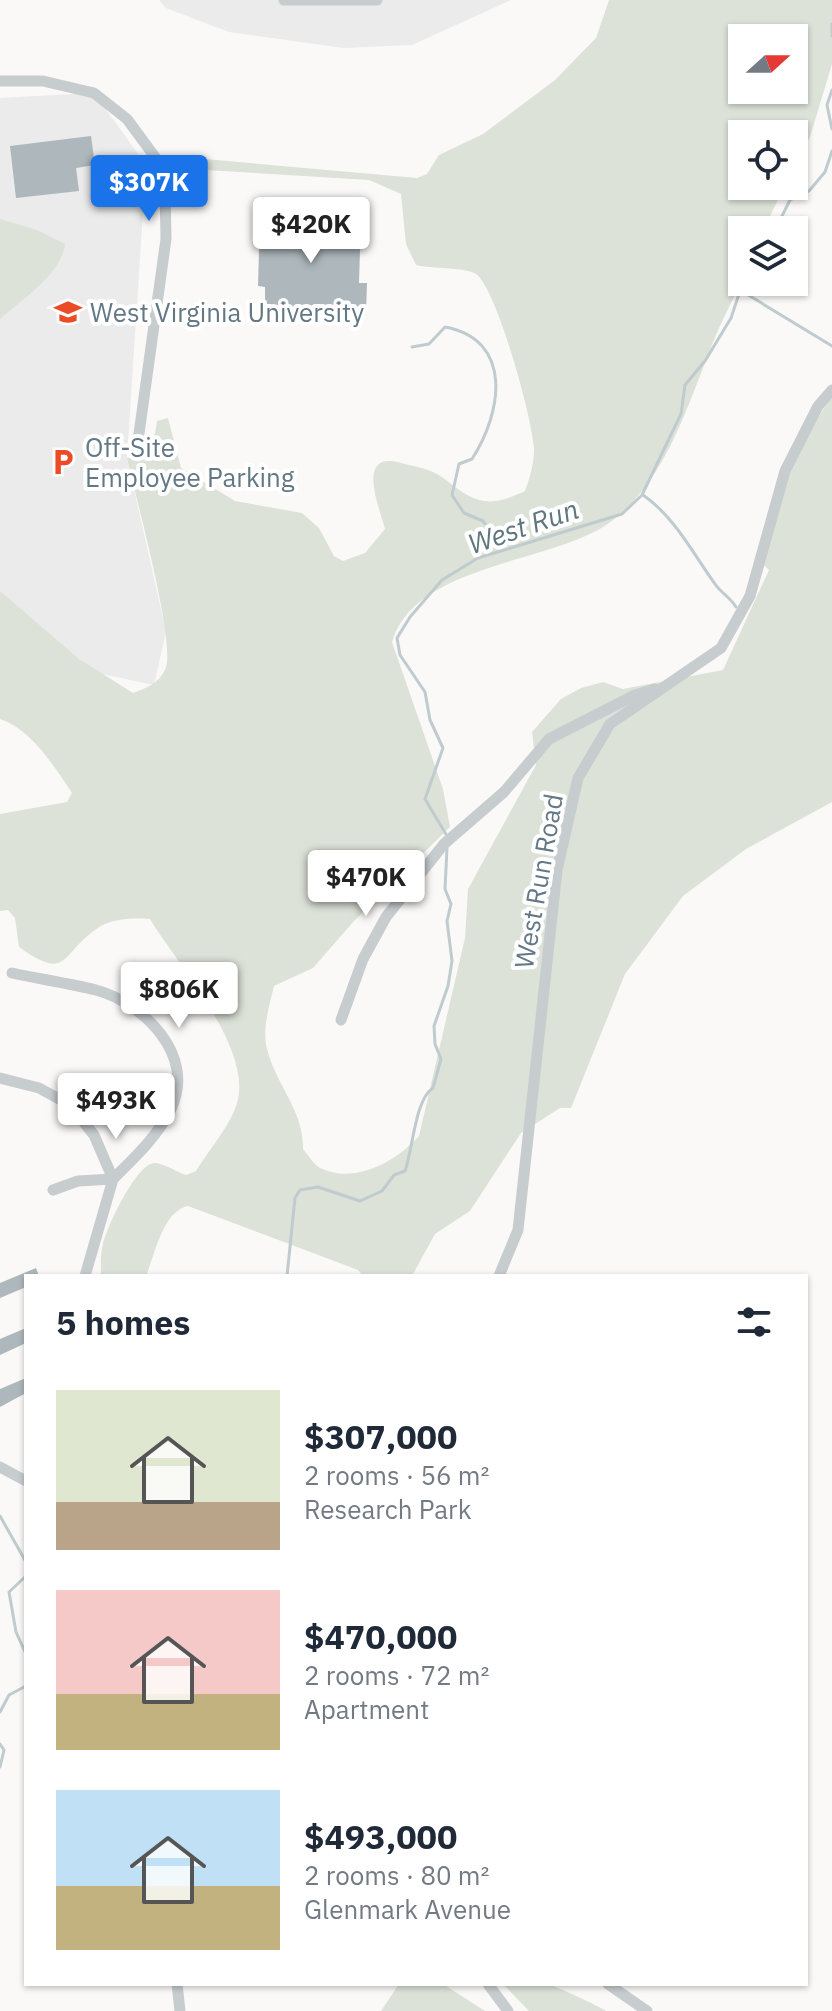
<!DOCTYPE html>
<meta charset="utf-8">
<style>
:root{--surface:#fff;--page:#f2f2f3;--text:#1f2937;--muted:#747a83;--accent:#1a73e8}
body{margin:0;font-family:"IBM Plex Sans",sans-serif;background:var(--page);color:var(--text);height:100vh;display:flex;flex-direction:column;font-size:30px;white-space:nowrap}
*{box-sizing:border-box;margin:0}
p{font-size:26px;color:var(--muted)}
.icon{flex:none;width:44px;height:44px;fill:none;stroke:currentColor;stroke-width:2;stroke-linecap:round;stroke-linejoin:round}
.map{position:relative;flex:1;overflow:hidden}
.drawer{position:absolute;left:24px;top:1274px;width:784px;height:712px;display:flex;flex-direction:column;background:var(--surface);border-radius:0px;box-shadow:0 2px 6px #0004}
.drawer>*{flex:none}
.needle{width:52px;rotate:69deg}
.tools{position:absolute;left:728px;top:24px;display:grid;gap:16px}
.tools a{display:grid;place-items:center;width:80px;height:80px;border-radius:0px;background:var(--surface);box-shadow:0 2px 6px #0004;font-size:40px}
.price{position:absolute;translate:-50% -68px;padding:0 18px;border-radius:8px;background:#fff;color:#222;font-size:26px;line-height:52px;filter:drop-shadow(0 2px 4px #0008)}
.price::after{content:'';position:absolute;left:50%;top:48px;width:24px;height:18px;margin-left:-12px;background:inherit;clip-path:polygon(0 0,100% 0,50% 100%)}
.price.current{background:var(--accent);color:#fff}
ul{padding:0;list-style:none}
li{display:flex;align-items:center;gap:24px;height:200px;padding:0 32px}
li span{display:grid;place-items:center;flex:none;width:224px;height:160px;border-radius:0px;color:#555}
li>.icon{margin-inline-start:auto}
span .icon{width:96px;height:96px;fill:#fffc;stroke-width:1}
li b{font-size:34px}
h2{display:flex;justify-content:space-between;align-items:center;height:96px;padding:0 32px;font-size:34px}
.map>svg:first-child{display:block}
.built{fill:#eaebea}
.green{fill:#dce2d8;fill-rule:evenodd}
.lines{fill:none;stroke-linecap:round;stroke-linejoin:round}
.stream{stroke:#bfcbcf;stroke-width:3}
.building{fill:#adb7bc}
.minor{stroke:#c7cccf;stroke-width:11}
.labels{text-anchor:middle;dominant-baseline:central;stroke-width:8;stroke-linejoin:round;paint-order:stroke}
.poi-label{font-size:26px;fill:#637784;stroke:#fff;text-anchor:start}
.street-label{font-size:26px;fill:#637784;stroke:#fff}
.water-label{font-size:28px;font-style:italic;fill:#5e767d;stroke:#fff}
</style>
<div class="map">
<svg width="832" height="2011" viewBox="0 0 832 2011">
<rect width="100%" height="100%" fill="#faf9f7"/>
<g class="built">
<polygon points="159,0 511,0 412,45 344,48 229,32 166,8"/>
<polygon points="94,93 146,165 127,458 166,632 154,685 79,669 0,603 0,98"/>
</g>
<g class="green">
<path d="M609 0H832V64L810 137 794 168V134H742V186H785L763 230H742C742 243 745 260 742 273 738 293 724 315 716 335 689 400 666 487 603 527 542 564 414 566 392 642L443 789 450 827 354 921 313 968 274 986C269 1007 262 1028 267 1049 276 1085 304 1111 303 1149 308 1155 314 1165 320 1168 355 1185 397 1161 419 1136L465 938 468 889 536 765 532 732 561 699 581 688 603 682 623 689 723 670 769 570 763 564 794 457 832 395V802L746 849 683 896 625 974 571 1108H560L521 1133 470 1211 435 1234 412 1276H363L358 1270 188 1206C163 1211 155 1254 146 1276H101C101 1266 100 1254 103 1244 107 1227 137 1161 156 1163 165 1164 177 1172 186 1175L196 1171C208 1151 226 1131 235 1109 259 1054 176 963 150 919 132 918 110 918 95 930 60 955 68 982 19 947L15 918 8 910 0 911V814L67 802 72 793C54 766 31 729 0 719V591L79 659 133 693C147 688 161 682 166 667 175 640 135 494 127 458 150 450 154 444 157 421L168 418 181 468 235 501 302 513 319 528 334 556 343 561 365 553 385 529C379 506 355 450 401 463 412 466 427 468 437 474 452 483 465 498 484 501 500 503 511 497 525 491 530 477 534 464 534 449 533 421 497 289 476 274 466 267 432 269 416 265L406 244 401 194 369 180 206 170 205 159 417 178 427 174 439 155 483 134 555 80 596 38ZM742 38H794V90H742Z"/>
<path d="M0 219 37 230 65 244C61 275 22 299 0 319Z"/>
<polygon points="399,1984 443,1984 485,2011 381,2011"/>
<path d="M503 1984C517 1984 535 1981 548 1984 555 1986 601 2007 606 2011H529Z"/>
</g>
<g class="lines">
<g class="stream">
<polyline points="832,24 832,36"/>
<polyline points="832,90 827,105 832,129"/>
<polyline points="775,230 790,200 809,191 825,172 832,151"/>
<polyline points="740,290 832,346"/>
<path d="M412 347 429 344 445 327C514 340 502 413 472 459L459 464 452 495 464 513 483 521 503 548"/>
<path d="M643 495C674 516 694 555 715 584 721 593 730 597 736 607"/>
<polyline points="447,836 425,799 443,748 430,720 425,692 400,655 397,638 410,617 442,580 478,558 622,514 642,495 681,414 685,385 705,361 731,318 743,282"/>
<path d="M287 1276 295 1198 300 1190 318 1187 360 1201 382 1191 394 1175 405 1171C413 1149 415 1099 433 1088L441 1059 435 1044 434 1026 448 986 452 961 447 921 451 904 445 889 447 848"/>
<polyline points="0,1516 26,1562"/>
<polyline points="26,1576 9,1592 16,1632 26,1654"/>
<polyline points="0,1712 9,1695 26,1686"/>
<polyline points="0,1744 4,1750 0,1767"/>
</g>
</g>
<g class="building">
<polygon points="91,136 95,165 76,168 79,191 16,198 10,146"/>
<polygon points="260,214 361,217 359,283 367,283 366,315 265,312 265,287 258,286"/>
<polygon points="36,1268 39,1276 26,1276 26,1287 0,1298 0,1283"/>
<polygon points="26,1328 26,1343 0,1355 0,1339"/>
<polygon points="26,1378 26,1393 0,1407 0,1389"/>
</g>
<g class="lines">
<g class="minor">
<polyline points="284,0 377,0"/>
<polyline points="0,81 43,81 94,93 127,119 155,157 165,186 166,239 137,448"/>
<path d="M12 973C39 979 68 983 96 990 143 1003 197 1055 171 1109 157 1137 134 1158 113 1179L78 1181 53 1190"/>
<polyline points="341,1020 363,959 386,917 444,844 504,792 549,739 635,695 655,689"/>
<polyline points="0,1078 39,1088 70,1105 94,1135 113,1179 85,1276"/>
<polyline points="499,1276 518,1230 557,870 578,778 610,724 721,648 750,596 785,471 818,406 832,390"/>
<polyline points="0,1467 26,1481"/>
<polyline points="177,1984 180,2011"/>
<polyline points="488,1984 508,2011"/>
<polyline points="608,1984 647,2011"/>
</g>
</g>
<defs>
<g id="university-bare" transform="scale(2.16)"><path d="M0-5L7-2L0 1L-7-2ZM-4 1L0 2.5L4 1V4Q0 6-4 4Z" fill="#eb4b26" stroke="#fff" stroke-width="2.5" paint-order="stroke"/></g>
<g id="parking-bare" transform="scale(2.16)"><path d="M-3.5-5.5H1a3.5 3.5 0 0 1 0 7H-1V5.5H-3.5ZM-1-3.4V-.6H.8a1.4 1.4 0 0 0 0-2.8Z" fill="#eb4b26" stroke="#fff" stroke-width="2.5" paint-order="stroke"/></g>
</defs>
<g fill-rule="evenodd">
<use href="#university-bare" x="68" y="312"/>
<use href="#parking-bare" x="63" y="462"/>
</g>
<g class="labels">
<g class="poi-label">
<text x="90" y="312">West Virginia University</text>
<text x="85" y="447">Off-Site<tspan x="85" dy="30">Employee Parking</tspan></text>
</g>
<g class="street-label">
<text transform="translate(538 881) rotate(-80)">West Run Road</text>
</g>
<g class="water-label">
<text transform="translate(523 526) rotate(-19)">West Run</text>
</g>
</g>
</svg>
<div class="tools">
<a><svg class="needle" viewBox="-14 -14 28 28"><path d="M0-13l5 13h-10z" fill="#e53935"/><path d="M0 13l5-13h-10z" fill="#747a83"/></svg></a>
<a><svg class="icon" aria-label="locate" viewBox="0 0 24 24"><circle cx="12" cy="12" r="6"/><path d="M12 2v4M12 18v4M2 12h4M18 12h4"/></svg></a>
<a><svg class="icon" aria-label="layers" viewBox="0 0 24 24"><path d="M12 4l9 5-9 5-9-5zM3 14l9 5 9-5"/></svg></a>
</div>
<b class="price current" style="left:149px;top:223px">$307K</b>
<b class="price" style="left:311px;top:265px">$420K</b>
<b class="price" style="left:366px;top:918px">$470K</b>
<b class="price" style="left:179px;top:1030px">$806K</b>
<b class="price" style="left:116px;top:1141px">$493K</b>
<section class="drawer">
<h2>5 homes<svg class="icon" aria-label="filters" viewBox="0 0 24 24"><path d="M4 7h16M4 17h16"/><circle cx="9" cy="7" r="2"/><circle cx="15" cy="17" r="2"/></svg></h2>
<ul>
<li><span style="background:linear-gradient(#dfe7d0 70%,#b9a48a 0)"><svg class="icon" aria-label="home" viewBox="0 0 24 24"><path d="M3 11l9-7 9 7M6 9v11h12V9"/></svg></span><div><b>$307,000</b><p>2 rooms · 56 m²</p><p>Research Park</p></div></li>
<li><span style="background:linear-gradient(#f6c9c9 65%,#c2b280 0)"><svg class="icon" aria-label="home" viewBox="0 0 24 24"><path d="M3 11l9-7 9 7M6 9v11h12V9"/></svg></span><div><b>$470,000</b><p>2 rooms · 72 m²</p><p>Apartment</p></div></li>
<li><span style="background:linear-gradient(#bfe0f5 60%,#c2b280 0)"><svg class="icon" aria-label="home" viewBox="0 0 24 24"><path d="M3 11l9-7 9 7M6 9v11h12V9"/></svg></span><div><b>$493,000</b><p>2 rooms · 80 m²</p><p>Glenmark Avenue</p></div></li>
</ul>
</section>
</div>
